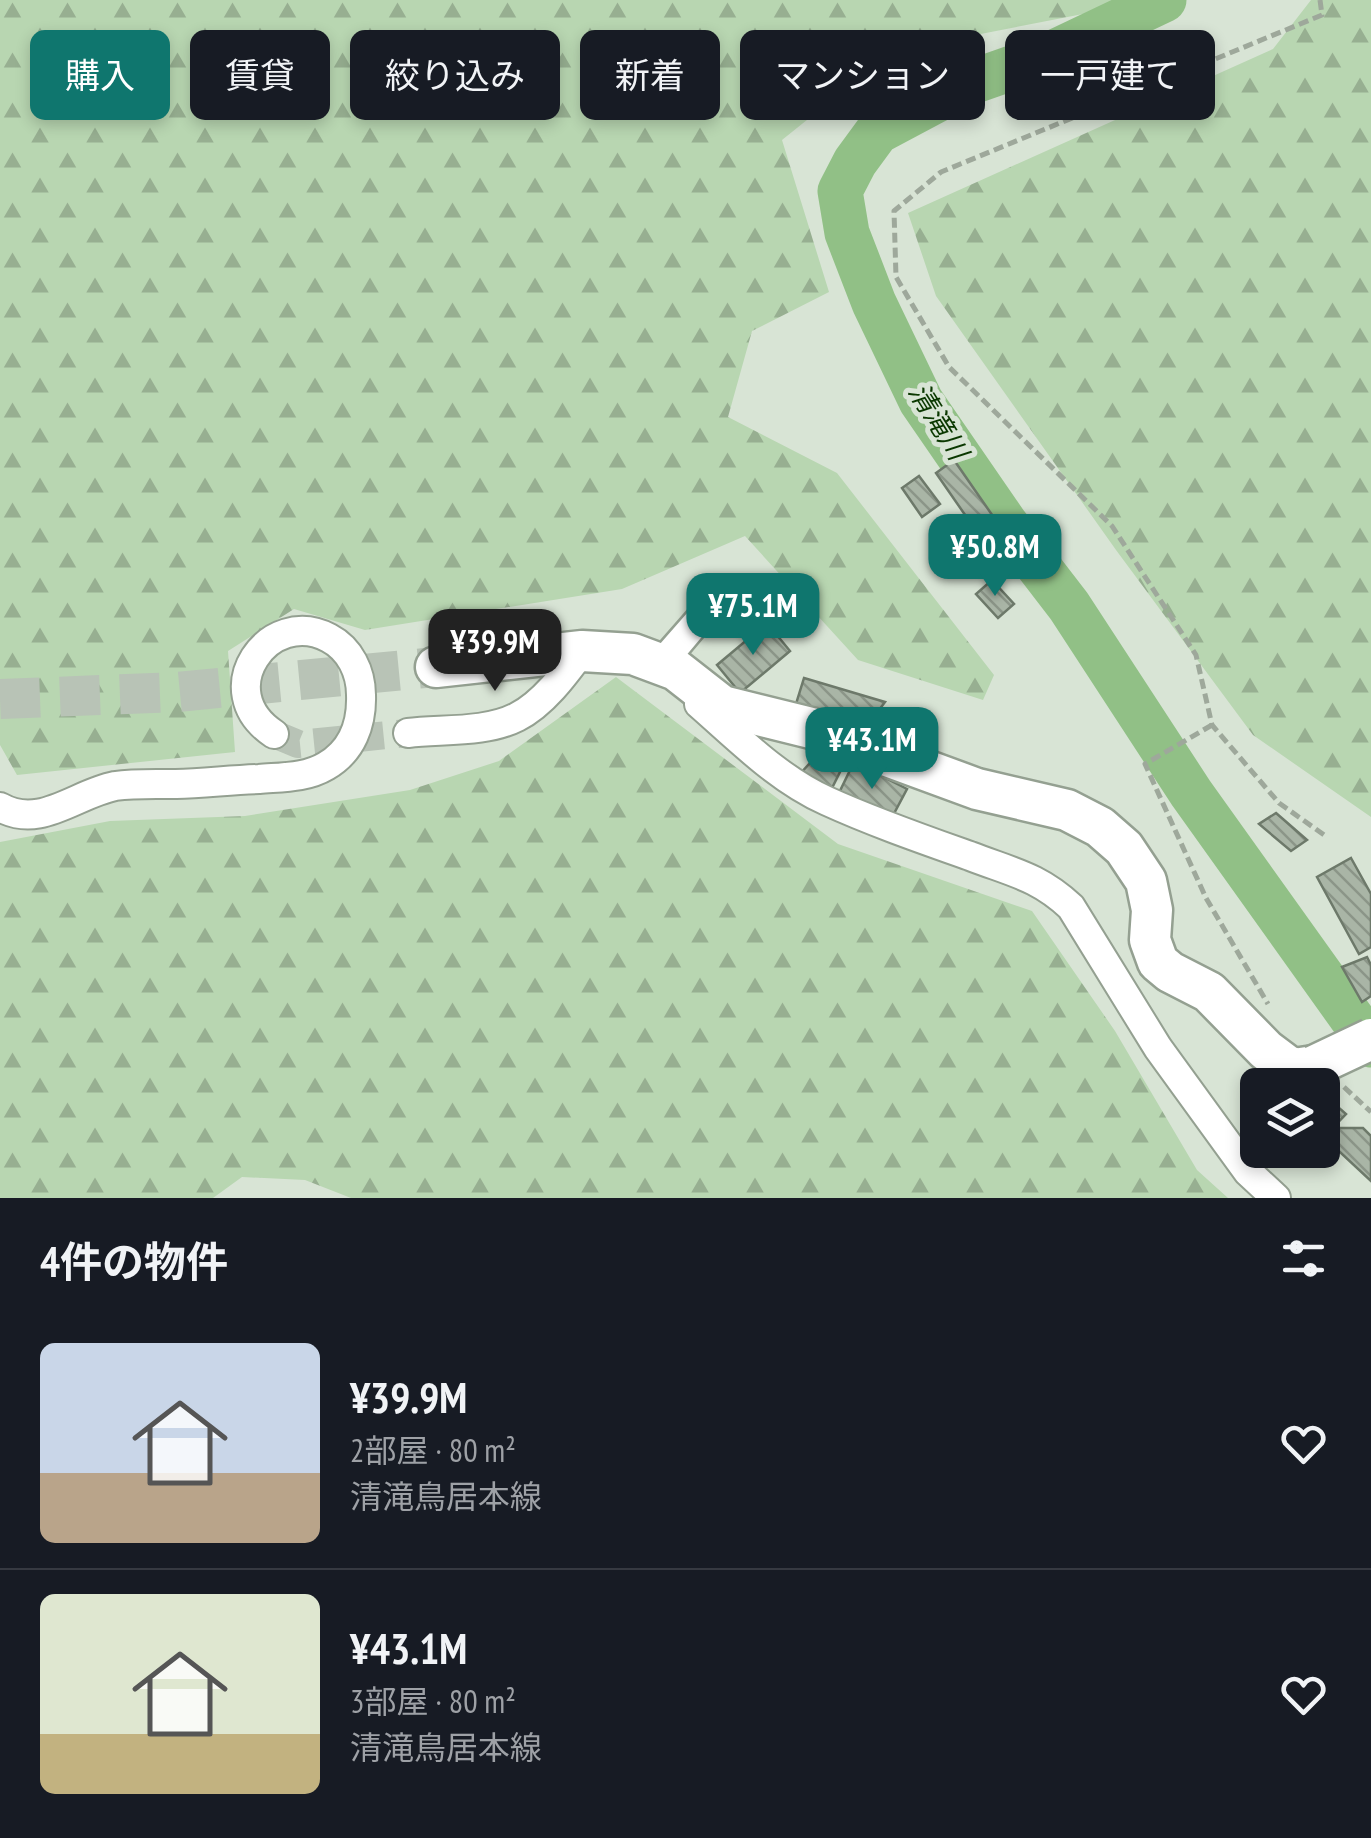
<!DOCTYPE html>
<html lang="ja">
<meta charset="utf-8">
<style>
:root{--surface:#171b24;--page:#20242c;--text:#f1f3f6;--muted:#9ea1a6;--line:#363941;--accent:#0f766e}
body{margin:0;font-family:"PT Sans Narrow","Noto Sans JP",sans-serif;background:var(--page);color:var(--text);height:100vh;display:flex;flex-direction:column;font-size:38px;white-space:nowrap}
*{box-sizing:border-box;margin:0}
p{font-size:32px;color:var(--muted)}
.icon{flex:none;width:55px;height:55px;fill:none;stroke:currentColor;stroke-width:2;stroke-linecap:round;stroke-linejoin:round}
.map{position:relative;height:1198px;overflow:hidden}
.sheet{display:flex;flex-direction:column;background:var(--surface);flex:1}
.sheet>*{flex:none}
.top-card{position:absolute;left:30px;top:30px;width:1312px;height:90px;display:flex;gap:20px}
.tools{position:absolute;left:1240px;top:1068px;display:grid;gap:20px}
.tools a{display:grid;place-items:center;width:100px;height:100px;border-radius:15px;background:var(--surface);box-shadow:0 5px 15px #0003;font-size:50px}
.price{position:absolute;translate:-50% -85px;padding:0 22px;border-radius:20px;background:var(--accent);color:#fff;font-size:32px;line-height:65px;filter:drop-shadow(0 2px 5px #0008)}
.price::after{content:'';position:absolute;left:50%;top:60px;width:30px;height:22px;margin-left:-15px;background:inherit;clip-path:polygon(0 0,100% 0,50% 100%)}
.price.selected{background:#222;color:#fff}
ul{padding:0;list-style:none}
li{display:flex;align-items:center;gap:30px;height:250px;padding:0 40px}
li+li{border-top:2px solid var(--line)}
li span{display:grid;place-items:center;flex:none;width:280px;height:200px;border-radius:15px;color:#555}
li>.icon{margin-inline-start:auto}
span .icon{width:120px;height:120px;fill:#fffc;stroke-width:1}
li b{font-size:42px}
h2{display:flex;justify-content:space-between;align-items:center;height:120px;padding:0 40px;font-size:42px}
.tag{padding:0 35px;border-radius:15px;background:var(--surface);box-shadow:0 5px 15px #0003;font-size:35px;line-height:90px}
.tag.selected{background:var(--accent);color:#fff}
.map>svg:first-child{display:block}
.forest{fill:url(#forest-firs)}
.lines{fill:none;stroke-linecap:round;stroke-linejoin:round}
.river{stroke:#91c086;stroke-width:45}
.building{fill:url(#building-back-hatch);stroke:#6d796a;stroke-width:2.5}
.street-tunnel{stroke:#b8c3b6;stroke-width:28;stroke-dasharray:28 14;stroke-linecap:butt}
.secondary-tunnel{stroke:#b8c3b6;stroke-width:40;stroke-dasharray:40 20;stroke-linecap:butt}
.lane-casing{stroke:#94a091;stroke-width:19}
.street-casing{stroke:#94a091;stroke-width:32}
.secondary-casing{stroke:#94a091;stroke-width:45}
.path{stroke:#9ea89b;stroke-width:5;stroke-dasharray:10 5;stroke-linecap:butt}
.lane{stroke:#fff;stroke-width:14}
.street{stroke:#fff;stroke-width:28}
.secondary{stroke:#fff;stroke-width:40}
.secondary-bridge-casing{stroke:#94a091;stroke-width:45;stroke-linecap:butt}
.secondary-bridge{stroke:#fff;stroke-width:40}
.labels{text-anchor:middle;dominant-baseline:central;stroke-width:10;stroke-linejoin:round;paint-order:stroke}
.water-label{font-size:28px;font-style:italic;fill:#0a3800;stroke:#d8e4d5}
</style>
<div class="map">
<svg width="1371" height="1198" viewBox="0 0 1371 1198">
<defs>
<pattern id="forest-firs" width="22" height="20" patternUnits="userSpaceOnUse" patternTransform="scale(2.5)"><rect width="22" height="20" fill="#b8d6b1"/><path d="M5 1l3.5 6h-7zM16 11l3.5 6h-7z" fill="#97af91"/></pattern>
<pattern id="building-back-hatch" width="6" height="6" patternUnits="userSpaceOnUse" patternTransform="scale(2.5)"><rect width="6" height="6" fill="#a9b5a6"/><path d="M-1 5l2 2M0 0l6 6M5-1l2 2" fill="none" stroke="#8b9588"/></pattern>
</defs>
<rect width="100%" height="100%" fill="#d8e4d5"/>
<g class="forest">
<polygon points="0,0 1155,0 893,51 782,140 829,292 752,331 728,417 837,473 994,675 983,700 858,660 745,536 622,589 365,630 294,609 228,651 235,752 17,775 0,745"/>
<polygon points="1311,0 1371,0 1371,817 1253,735 1116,550 936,296 908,213 1273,49"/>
<polygon points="616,677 838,844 1032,911 1115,1031 1197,1170 1228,1198 351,1198 305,1180 242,1177 213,1198 0,1198 0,842 110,821 245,816 410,790 499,761"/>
</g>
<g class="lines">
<polyline class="river" points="1164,0 1046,56 969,83 877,132 855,162 840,191 847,233 874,303 921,401 1005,523 1069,606 1191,793 1371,1045"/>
</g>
<g class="building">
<polygon points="954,460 997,522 979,535 936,473"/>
<polygon points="919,476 940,504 922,517 902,488"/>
<polygon points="992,580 1014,604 998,618 976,594"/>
<polygon points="767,623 790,651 740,693 717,665"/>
<polygon points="804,678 885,702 867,726 796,704"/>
<polygon points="821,751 845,762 830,792 798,776"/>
<polygon points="854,762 907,789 890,821 838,795"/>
<polygon points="1276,813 1307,840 1291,851 1259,824"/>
<polygon points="1351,858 1371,894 1371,947 1359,954 1317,877"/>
<polygon points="1367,957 1371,965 1371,996 1362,1002 1342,967"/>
<polygon points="1322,1093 1346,1114 1322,1139"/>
<polygon points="1339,1128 1363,1128 1371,1136 1371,1181 1327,1140"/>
</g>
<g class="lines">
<polyline class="street-tunnel" points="274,734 298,744 408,733"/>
<polyline class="secondary-tunnel" points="0,699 177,692 436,667"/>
<g class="lane-casing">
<polyline id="lane" points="656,659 713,594 724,591 722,602 669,665"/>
</g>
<g class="street-casing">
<g id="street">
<path d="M699 704C739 739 778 779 827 801 873 822 922 839 970 856 1011 872 1038 876 1071 907L1158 1048 1248 1172 1276 1198"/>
<path d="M408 733C442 729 486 733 517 717 543 704 565 674 582 651"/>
<path d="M0 807C40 830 75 794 115 786 135 783 156 784 176 784 204 783 232 780 259 779 282 777 306 778 326 766 352 751 362 724 361 695 361 672 350 649 329 638 269 606 209 691 274 734"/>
</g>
</g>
<g class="secondary-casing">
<polyline id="secondary" points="436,667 582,651 633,654 676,670 722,706 811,728 977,789 1067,810 1100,827 1124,848 1146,881 1152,910 1150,940 1158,962 1170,972 1209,992 1266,1050 1286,1065 1294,1069 1314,1066"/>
</g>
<g class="path">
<polyline points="1320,0 1322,15 941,172 894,211 896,277 949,367 1112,526 1196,655 1212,725 1279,803 1327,837"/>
<polyline points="1212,725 1145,764 1206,898 1268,1004"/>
<polyline points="1344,1087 1371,1112"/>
</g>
<use href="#lane" class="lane"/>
<use href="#street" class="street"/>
<use href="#secondary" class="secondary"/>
<g class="secondary-bridge-casing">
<polyline id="secondary-bridge" points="1314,1066 1371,1039"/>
</g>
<use href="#secondary-bridge" class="secondary-bridge"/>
</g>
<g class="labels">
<g class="water-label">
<text transform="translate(939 421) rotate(58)">清滝川</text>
</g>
</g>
</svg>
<div class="tools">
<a><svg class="icon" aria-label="layers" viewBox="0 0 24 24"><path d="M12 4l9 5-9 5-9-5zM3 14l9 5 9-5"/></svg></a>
</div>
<b class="price" style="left:995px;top:599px">¥50.8M</b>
<b class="price" style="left:753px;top:658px">¥75.1M</b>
<b class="price selected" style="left:495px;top:694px">¥39.9M</b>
<b class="price" style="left:872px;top:792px">¥43.1M</b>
<div class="top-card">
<a class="tag selected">購入</a>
<a class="tag">賃貸</a>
<a class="tag">絞り込み</a>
<a class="tag">新着</a>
<a class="tag">マンション</a>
<a class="tag">一戸建て</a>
</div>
</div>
<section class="sheet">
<h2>4件の物件<svg class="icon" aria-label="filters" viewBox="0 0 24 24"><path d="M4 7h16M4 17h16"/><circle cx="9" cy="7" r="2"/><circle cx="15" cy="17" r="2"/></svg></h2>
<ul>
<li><span style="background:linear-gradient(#c9d6e8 65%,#b9a48a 0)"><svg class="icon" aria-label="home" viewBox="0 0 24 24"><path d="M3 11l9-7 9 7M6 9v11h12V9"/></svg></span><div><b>¥39.9M</b><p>2部屋 · 80 m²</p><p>清滝鳥居本線</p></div><svg class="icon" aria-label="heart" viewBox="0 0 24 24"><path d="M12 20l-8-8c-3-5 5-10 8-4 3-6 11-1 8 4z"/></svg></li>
<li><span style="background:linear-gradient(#dfe7d0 70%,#c2b280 0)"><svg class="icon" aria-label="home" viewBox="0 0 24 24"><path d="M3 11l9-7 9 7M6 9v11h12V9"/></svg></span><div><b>¥43.1M</b><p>3部屋 · 80 m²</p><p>清滝鳥居本線</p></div><svg class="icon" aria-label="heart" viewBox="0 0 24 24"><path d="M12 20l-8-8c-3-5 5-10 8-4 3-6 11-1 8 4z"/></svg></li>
</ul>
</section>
